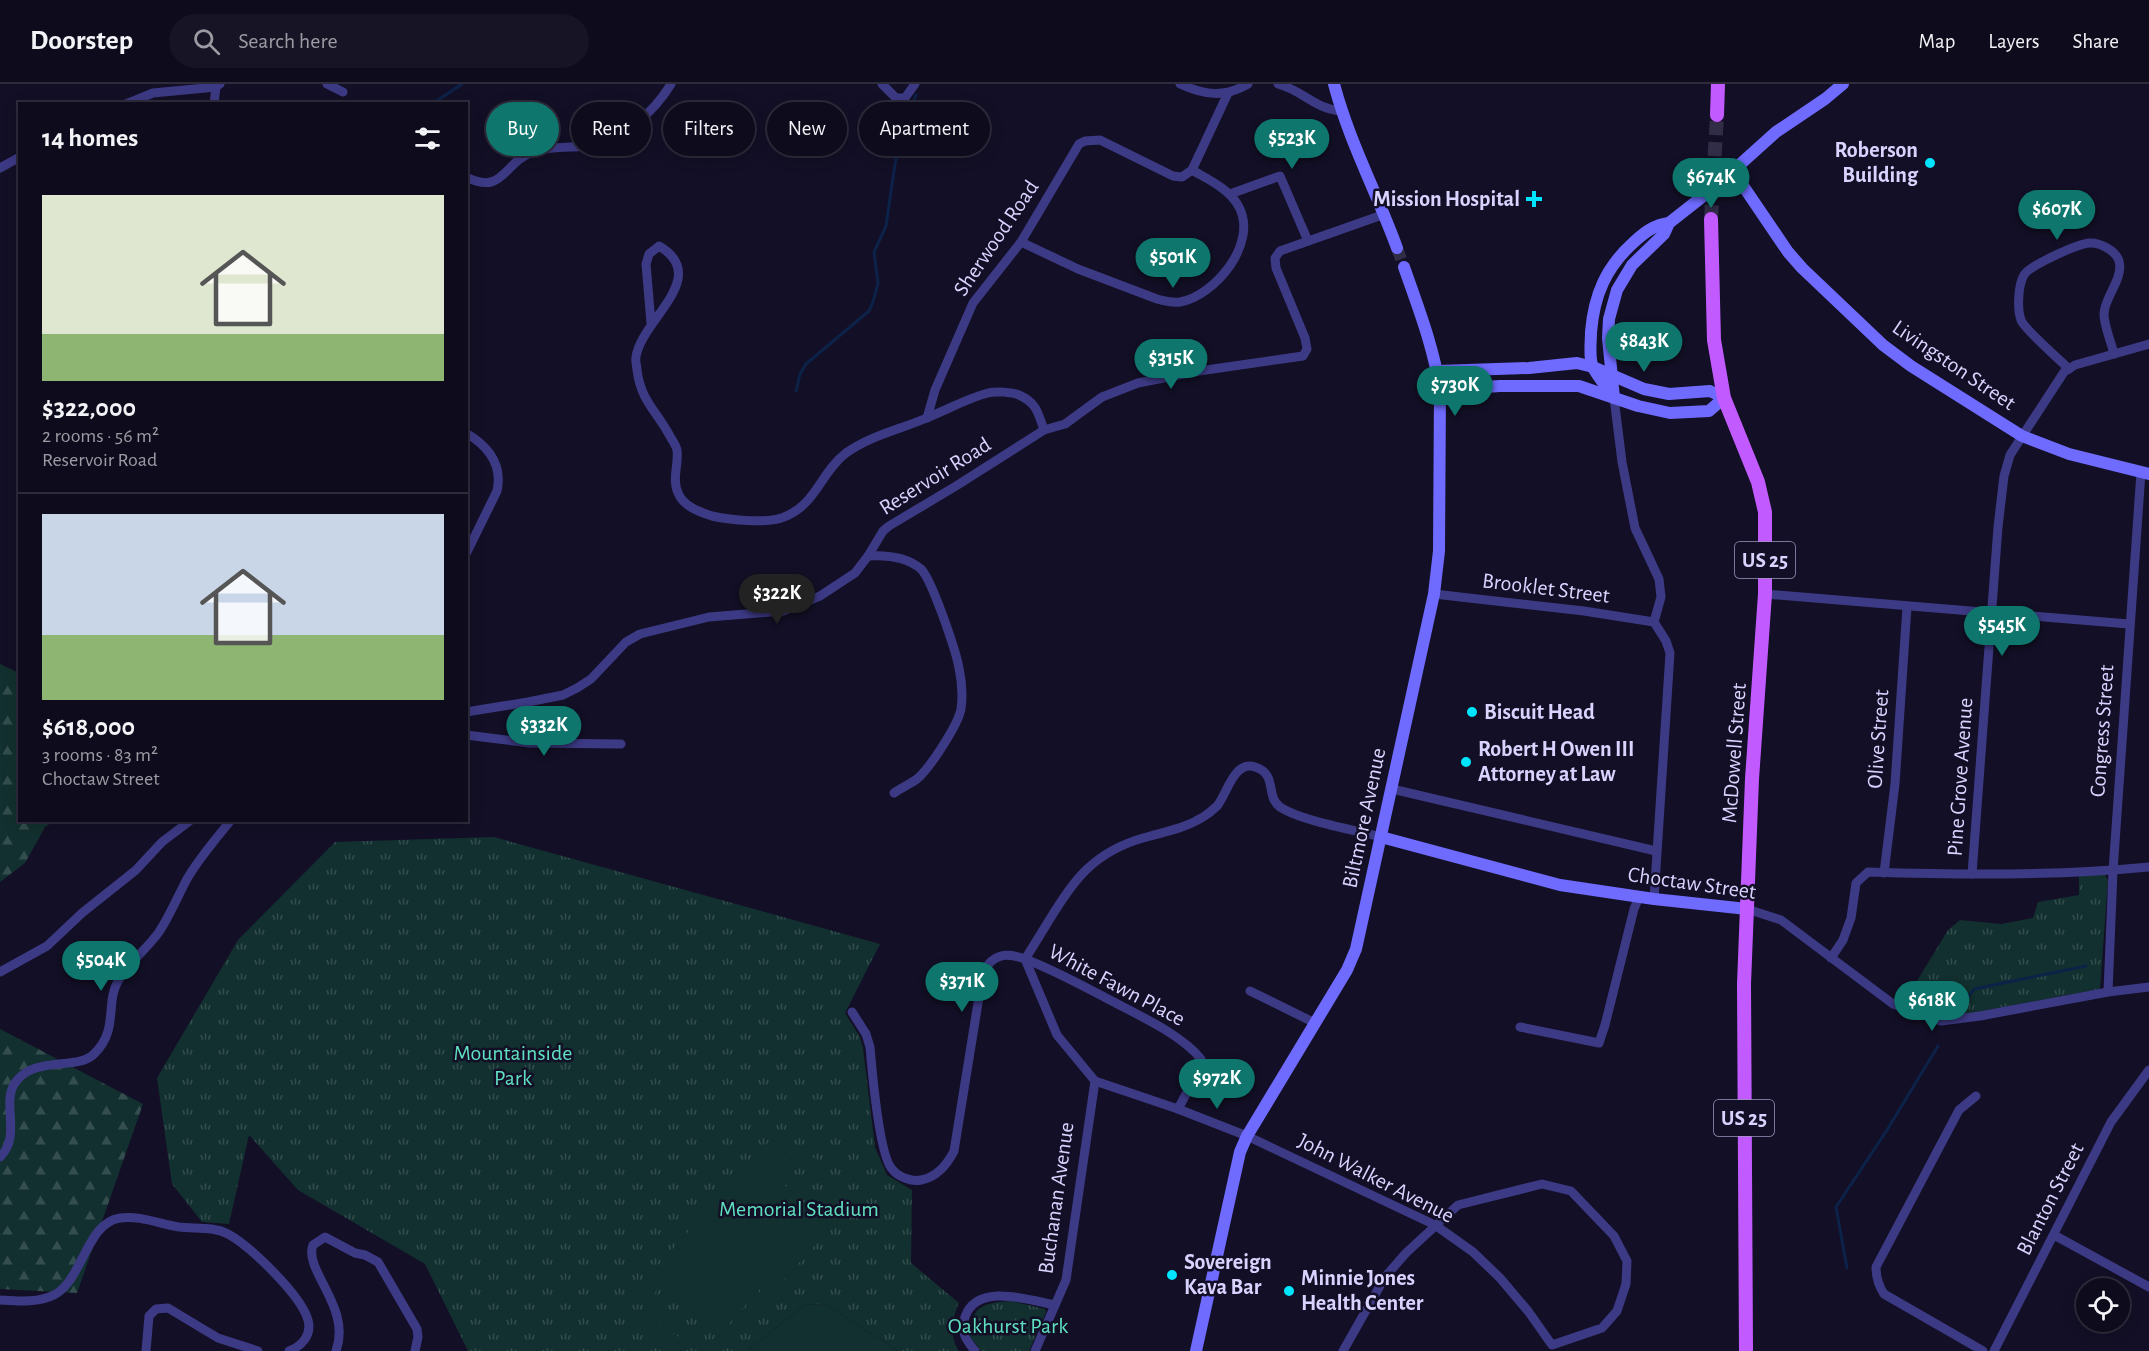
<!DOCTYPE html>
<meta charset="utf-8">
<style>
:root{--surface:#0e0b1c;--page:#171425;--text:#f1f3f6;--muted:#9b9ba3;--line:#2e2b3b;--accent:#0f766e}
body{margin:0;font-family:"Alegreya Sans",sans-serif;background:var(--page);color:var(--text);height:100vh;display:flex;flex-direction:column;font-size:22px;white-space:nowrap}
*{box-sizing:border-box;margin:0}
p{font-size:20px;color:var(--muted)}
.icon{flex:none;width:33px;height:33px;fill:none;stroke:currentColor;stroke-width:2;stroke-linecap:round;stroke-linejoin:round}
.map{position:relative;flex:1;overflow:hidden}
.side{position:absolute;left:18px;top:18px;width:450px;height:720px;display:flex;flex-direction:column;background:var(--surface);border-radius:0px;box-shadow:0 3px 15px #0003,0 0 0 2px var(--line)}
.side>*{flex:none}
.banner{position:absolute;left:486px;top:18px;width:570px;height:54px;display:flex;gap:12px}
.controls{position:absolute;left:2076px;top:1194px;display:grid;gap:12px}
.controls a{display:grid;place-items:center;width:54px;height:54px;border-radius:50%;background:var(--surface);box-shadow:0 3px 15px #0003,0 0 0 2px var(--line);font-size:30px}
.price{position:absolute;translate:-50% -51px;padding:0 14px;border-radius:21px;background:var(--accent);color:#fff;font-size:20px;line-height:39px;filter:drop-shadow(0 2px 3px #0008)}
.price::after{content:'';position:absolute;left:50%;top:36px;width:18px;height:14px;margin-left:-9px;background:inherit;clip-path:polygon(0 0,100% 0,50% 100%)}
.price.selected{background:#222;color:#fff}
ul{padding:0;list-style:none}
li{display:grid;align-content:center;gap:12px;height:318px;padding:0 24px}
li+li{border-top:2px solid var(--line)}
li span{display:grid;place-items:center;height:186px;border-radius:0px;color:#555}
li>.icon{margin-inline-start:auto}
span .icon{width:108px;height:108px;fill:#fffc;stroke-width:1}
li b{font-size:26px}
h2{display:flex;justify-content:space-between;align-items:center;height:72px;padding:0 24px;font-size:26px}
.tag{padding:0 21px;border-radius:27px;background:var(--surface);box-shadow:0 3px 15px #0003,0 0 0 2px var(--line);font-size:21px;line-height:54px}
.tag.selected{background:var(--accent);color:#fff}
header{display:flex;align-items:center;gap:36px;box-sizing:border-box;height:84px;padding:0 30px;background:var(--surface);border-bottom:2px solid var(--line)}
header strong{font-size:28px}
nav{display:flex;gap:33px;margin-inline-start:auto;font-size:21px}
.search{width:420px;height:54px;background:var(--page);display:flex;align-items:center;gap:15px;box-sizing:border-box;padding:0 21px;border-radius:33px;color:var(--muted);font-size:22px}
.map>svg:first-child{display:block}
.grass{fill:url(#grass-tufts)}
.forest{fill:url(#forest-firs)}
.pitch{fill:#12302f;fill-rule:evenodd}
.lines{fill:none;stroke-linecap:round;stroke-linejoin:round}
.stream{stroke:#0c2248;stroke-width:3}
.secondary-tunnel{stroke:#312d47;stroke-width:12;stroke-dasharray:12 6;stroke-linecap:butt}
.primary-tunnel{stroke:#312d47;stroke-width:14;stroke-dasharray:14 7;stroke-linecap:butt}
.street{stroke:#3d3a85;stroke-width:9}
.secondary{stroke:#6f6bff;stroke-width:12}
.primary{stroke:#c25bff;stroke-width:14}
.poi-dot{fill:#00e5ff;stroke:#130f26;stroke-width:2}
.labels{text-anchor:middle;dominant-baseline:central;stroke-width:5;stroke-linejoin:round;paint-order:stroke}
.shield{fill:#130f26;stroke:#9e99be;stroke-width:1.5}
.shield-label{font-size:21px;font-weight:bold;fill:#d9d4ff}
.poi-label{font-size:22px;font-weight:bold;fill:#d9d4ff;stroke:#130f26;text-anchor:start}
.street-label{font-size:22px;fill:#d9d4ff;stroke:#130f26}
.park-label{font-size:22px;fill:#5fe0c0;stroke:#130f26}
</style>
<header>
<strong>Doorstep</strong>
<div class="search"><svg class="icon" aria-label="search" viewBox="0 0 24 24"><circle cx="10" cy="10" r="6"/><path d="M15 15l6 6"/></svg>Search here</div>
<nav><a>Map</a><a>Layers</a><a>Share</a></nav>
</header>
<div class="map">
<svg width="2149" height="1267" viewBox="0 0 2149 1267">
<defs>
<pattern id="grass-tufts" width="24" height="20" patternUnits="userSpaceOnUse" patternTransform="scale(1.5)"><rect width="24" height="20" fill="#12302f"/><path d="M3 7l-1-3M5 7V3M7 7l1-3M15 17l-1-3M17 17v-4M19 17l1-3" fill="none" stroke="#344d4e"/></pattern>
<pattern id="forest-firs" width="22" height="20" patternUnits="userSpaceOnUse" patternTransform="scale(1.5)"><rect width="22" height="20" fill="#12302f"/><path d="M5 1l3.5 6h-7zM16 11l3.5 6h-7z" fill="#344d4e"/></pattern>
</defs>
<rect width="100%" height="100%" fill="#130f26"/>
<g class="grass">
<path d="M494 753 880 860 845 929 860 953 863 964 875 1063 887 1091 912 1106 911 1179 959 1219C952 1233 949 1253 959 1267H898L827 1221 806 1220 747 1267H468L425 1180 298 1106 249 1051 229 1140 202 1138 172 1100 157 994 238 856 335 758Z"/>
<polygon points="2079,791 2105,791 2108,796 2100,905 1966,930 1906,915 1948,846 1960,836 2001,840 2033,834 2038,818 2079,811"/>
<path d="M1011 1217 1045 1225 1046 1228 1029 1267H981L969 1251C972 1221 984 1219 1011 1217Z"/>
</g>
<g class="forest">
<polygon points="0,580 19,589 20,736 54,737 45,743 25,779 0,798"/>
<polygon points="0,945 143,1020 77,1209 0,1205"/>
</g>
<g class="pitch">
<path d="M774 1052 781 1058 775 1066C823 1061 849 1101 830 1144L728 1259C691 1267 640 1261 645 1214L637 1221 629 1214ZM792 1075C821 1082 837 1113 821 1140L719 1253C680 1267 646 1241 657 1201L760 1084 660 1200 718 1252 822 1135 763 1082 775 1076Z"/>
<polygon points="806,1220 827,1221 898,1267 747,1267"/>
</g>
<g class="lines">
<g class="stream">
<polyline points="432,20 462,0"/>
<polyline points="796,307 800,290 806,280 869,227 873,218 878,199 874,168 886,142 895,80 903,44 916,11"/>
<polyline points="1969,912 1974,905 2086,882"/>
<polyline points="1847,1184 1836,1123 1887,1046 1938,962"/>
</g>
<polyline class="secondary-tunnel" points="1397,164 1404,183"/>
<polyline class="primary-tunnel" points="1711,135 1717,31"/>
<g class="street">
<polyline points="327,0 343,8"/>
<polyline points="882,0 896,14 905,14 915,0"/>
<path d="M1180 0C1204 11 1224 14 1248 0"/>
<path d="M1278 0C1304 7 1313 24 1341 27"/>
<polyline points="126,20 153,9 216,3 220,0"/>
<polyline points="214,20 216,3"/>
<polyline points="0,84 20,73"/>
<path d="M466 93C504 112 503 78 533 68 552 62 569 64 588 62 620 59 655 27 671 0"/>
<polyline points="1230,110 1280,92 1308,157"/>
<path d="M1021 158 1078 185 1157 215C1164 217 1172 219 1180 218 1216 211 1258 159 1239 123 1230 105 1209 96 1192 86"/>
<path d="M651 239 646 180 649 170 659 162C712 193 641 236 636 273 635 277 637 282 637 286 641 318 657 327 671 354 673 357 676 362 677 366 679 381 671 396 679 411 685 423 700 428 712 432 730 436 768 440 784 433 816 421 821 388 846 369 871 351 902 345 929 333 949 325 968 314 988 309 995 307 1012 308 1019 311 1037 319 1038 329 1044 346"/>
<path d="M2069 285C2060 276 2024 245 2021 236 2017 225 2018 201 2024 191 2030 181 2078 160 2089 159 2100 158 2116 167 2119 177 2124 195 2104 213 2104 230 2104 242 2111 257 2114 270"/>
<polyline points="1614,314 1622,378 1635,444 1659,495 1661,513 1654,538 1666,557 1670,569 1654,815"/>
<polyline points="927,334 935,306 973,219 1021,158 1079,60 1085,57 1100,56 1173,92 1182,93 1192,86 1228,9"/>
<path d="M466 349C488 362 503 380 497 407L466 470"/>
<path d="M868 472C885 471 907 473 921 485 932 496 956 567 959 584 962 598 963 611 961 625 958 641 930 684 917 695 910 700 901 704 894 709"/>
<polyline points="1434,510 1584,527 1654,538"/>
<polyline points="1765,510 2129,540"/>
<polyline points="466,628 528,618 563,611 577,604 591,595 626,558 640,550 709,533 783,527 820,512 855,489 868,472 883,447 889,442 956,402 1044,346 1065,340 1102,313 1138,299 1199,287 1303,272 1307,265 1305,254 1276,184 1275,174 1280,167 1385,130"/>
<polyline points="466,651 529,659 621,660"/>
<polyline points="1392,705 1656,767"/>
<polyline points="1884,789 1895,700 1907,523"/>
<polyline points="1972,790 1998,443 2004,392 2010,371 2064,288 2075,281 2149,260"/>
<polyline points="1747,825 1781,836 1893,920 1941,937 1980,932 2108,908 2149,903"/>
<path d="M1831 874 1843 856 1851 834 1856 799 1868 788C1961 791 2056 792 2149 783"/>
<polyline points="0,888 47,862 82,829 136,786 162,758 191,736"/>
<polyline points="1250,907 1315,939"/>
<polyline points="2108,908 2113,787 2141,388"/>
<path d="M852 928 866 950 870 963C872 986 879 1071 892 1085 898 1093 912 1098 921 1096 937 1093 947 1081 954 1067L983 888C993 870 1006 868 1025 875L1057 951 1095 997 1178 1025 1247 1052 1435 1141 1473 1168 1500 1194 1528 1227 1552 1261 1602 1244 1617 1227 1626 1200 1627 1177 1614 1152 1571 1107 1542 1100 1458 1121 1406 1169 1385 1193 1343 1267"/>
<polyline points="1520,943 1599,959 1605,941 1634,825 1639,813"/>
<path d="M1976 1012 1959 1026 1876 1183C1876 1194 1878 1201 1884 1210L1983 1267"/>
<path d="M1178 1025 1199 986 1201 975C1181 950 1136 930 1108 915 1081 901 1054 886 1025 875 1043 848 1064 807 1087 785 1103 770 1122 760 1143 754 1163 748 1184 745 1203 733 1208 730 1213 726 1217 722 1227 710 1234 676 1255 683 1278 690 1265 712 1280 723 1301 737 1355 746 1381 753"/>
<path d="M0 1073C22 1052 1 1019 15 999 34 971 77 987 94 970 119 946 105 920 118 897 128 879 147 865 159 848 170 831 178 812 187 795 199 774 216 755 231 736"/>
<polyline points="2054,1151 2149,1203"/>
<path d="M0 1216C17 1217 38 1219 54 1211 83 1196 86 1139 120 1134 139 1131 160 1140 179 1143 195 1145 213 1142 228 1150 250 1162 301 1211 308 1236 312 1251 302 1262 289 1267"/>
<polyline points="146,1267 149,1232 156,1225 168,1224 218,1254 258,1267"/>
<path d="M336 1267C352 1223 303 1186 313 1161L325 1153 355 1169 365 1171 378 1178 417 1245 418 1253 415 1267"/>
<path d="M975 1267C966 1256 960 1248 965 1233 977 1198 1029 1216 1055 1221"/>
<polyline points="1035,1267 1066,1196 1095,997"/>
<polyline points="1994,1267 2111,1038 2149,986"/>
</g>
<g class="secondary">
<path d="M1334 0C1349 57 1377 109 1397 164"/>
<polyline points="1733,87 1788,168 1802,184 1883,261 1911,282 2022,352 2069,370 2149,390"/>
<polyline points="1437,287 1529,284 1577,279 1593,283 1644,305 1669,310 1710,307 1724,314 1709,327 1670,329 1638,322 1579,302 1500,302 1440,306"/>
<path d="M1613 312C1606 302 1596 291 1592 281 1589 270 1591 259 1591 248 1594 211 1606 183 1634 158 1645 148 1654 141 1669 139"/>
<polyline points="1614,314 1608,254 1609,235 1617,206 1632,181 1664,150 1669,139 1716,102 1776,48 1825,15 1843,0"/>
<polyline points="1381,753 1560,801 1654,815 1747,825"/>
<path d="M1196 1267 1240 1068 1247 1052 1347 886 1356 865 1434 510 1439 467 1440 306C1434 264 1418 223 1404 183"/>
</g>
<g class="primary">
<polyline points="1717,31 1718,0"/>
<polyline points="1711,135 1714,256 1724,314 1758,398 1765,428 1765,510 1752,695 1744,900 1746,1267"/>
</g>
</g>
<g class="poi-dot">
<circle cx="1930" cy="79" r="6"/>
<path d="M1531 106h6v6h6v6h-6v6h-6v-6h-6v-6h6z"/>
<circle cx="1472" cy="628" r="6"/>
<circle cx="1466" cy="678" r="6"/>
<circle cx="1172" cy="1191" r="6"/>
<circle cx="1289" cy="1207" r="6"/>
</g>
<g class="labels">
<g class="shield">
<rect x="1735" y="458" width="60" height="36" rx="4.5"/>
<rect x="1714" y="1016" width="60" height="36" rx="4.5"/>
</g>
<g class="shield-label">
<text x="1765" y="476">US 25</text>
<text x="1744" y="1034">US 25</text>
</g>
<g class="poi-label">
<text x="1918" y="66" text-anchor="end">Roberson<tspan x="1918" dy="25">Building</tspan></text>
<text x="1520" y="115" text-anchor="end">Mission Hospital</text>
<text x="1484" y="628">Biscuit Head</text>
<text x="1478" y="665">Robert H Owen III<tspan x="1478" dy="25">Attorney at Law</tspan></text>
<text x="1184" y="1178">Sovereign<tspan x="1184" dy="25">Kava Bar</tspan></text>
<text x="1301" y="1194">Minnie Jones<tspan x="1301" dy="25">Health Center</tspan></text>
</g>
<g class="street-label">
<text transform="translate(996 154) rotate(-56)">Sherwood Road</text>
<text transform="translate(1954 281) rotate(34)">Livingston Street</text>
<text transform="translate(935 392) rotate(-32)">Reservoir Road</text>
<text transform="translate(1546 504) rotate(7)">Brooklet Street</text>
<text transform="translate(2102 647) rotate(-86)">Congress Street</text>
<text transform="translate(1878 655) rotate(-86)">Olive Street</text>
<text transform="translate(1734 669) rotate(-86)">McDowell Street</text>
<text transform="translate(1960 693) rotate(-86)">Pine Grove Avenue</text>
<text transform="translate(1364 734) rotate(-78)">Biltmore Avenue</text>
<text transform="translate(1692 799) rotate(8)">Choctaw Street</text>
<text transform="translate(1117 901) rotate(28)">White Fawn Place</text>
<text transform="translate(1376 1094) rotate(27)">John Walker Avenue</text>
<text transform="translate(1056 1114) rotate(-82)">Buchanan Avenue</text>
<text transform="translate(2050 1115) rotate(-63)">Blanton Street</text>
</g>
<g class="park-label">
<text x="513" y="969">Mountainside<tspan x="513" dy="25">Park</tspan></text>
<text x="799" y="1125">Memorial Stadium</text>
<text x="1008" y="1242">Oakhurst Park</text>
</g>
</g>
</svg>
<div class="controls">
<a><svg class="icon" aria-label="locate" viewBox="0 0 24 24"><circle cx="12" cy="12" r="6"/><path d="M12 2v4M12 18v4M2 12h4M18 12h4"/></svg></a>
</div>
<b class="price" style="left:1292px;top:86px">$523K</b>
<b class="price" style="left:1711px;top:125px">$674K</b>
<b class="price" style="left:2057px;top:157px">$607K</b>
<b class="price" style="left:1173px;top:205px">$501K</b>
<b class="price" style="left:1644px;top:289px">$843K</b>
<b class="price" style="left:1171px;top:306px">$315K</b>
<b class="price" style="left:1455px;top:333px">$730K</b>
<b class="price selected" style="left:777px;top:541px">$322K</b>
<b class="price" style="left:2002px;top:573px">$545K</b>
<b class="price" style="left:544px;top:673px">$332K</b>
<b class="price" style="left:101px;top:908px">$504K</b>
<b class="price" style="left:962px;top:929px">$371K</b>
<b class="price" style="left:1932px;top:948px">$618K</b>
<b class="price" style="left:1217px;top:1026px">$972K</b>
<div class="banner">
<a class="tag selected">Buy</a>
<a class="tag">Rent</a>
<a class="tag">Filters</a>
<a class="tag">New</a>
<a class="tag">Apartment</a>
</div>
<section class="side">
<h2>14 homes<svg class="icon" aria-label="filters" viewBox="0 0 24 24"><path d="M4 7h16M4 17h16"/><circle cx="9" cy="7" r="2"/><circle cx="15" cy="17" r="2"/></svg></h2>
<ul>
<li><span style="background:linear-gradient(#dfe7d0 75%,#8fb573 0)"><svg class="icon" aria-label="home" viewBox="0 0 24 24"><path d="M3 11l9-7 9 7M6 9v11h12V9"/></svg></span><div><b>$322,000</b><p>2 rooms · 56 m²</p><p>Reservoir Road</p></div></li>
<li><span style="background:linear-gradient(#c9d6e8 65%,#8fb573 0)"><svg class="icon" aria-label="home" viewBox="0 0 24 24"><path d="M3 11l9-7 9 7M6 9v11h12V9"/></svg></span><div><b>$618,000</b><p>3 rooms · 83 m²</p><p>Choctaw Street</p></div></li>
</ul>
</section>
</div>
